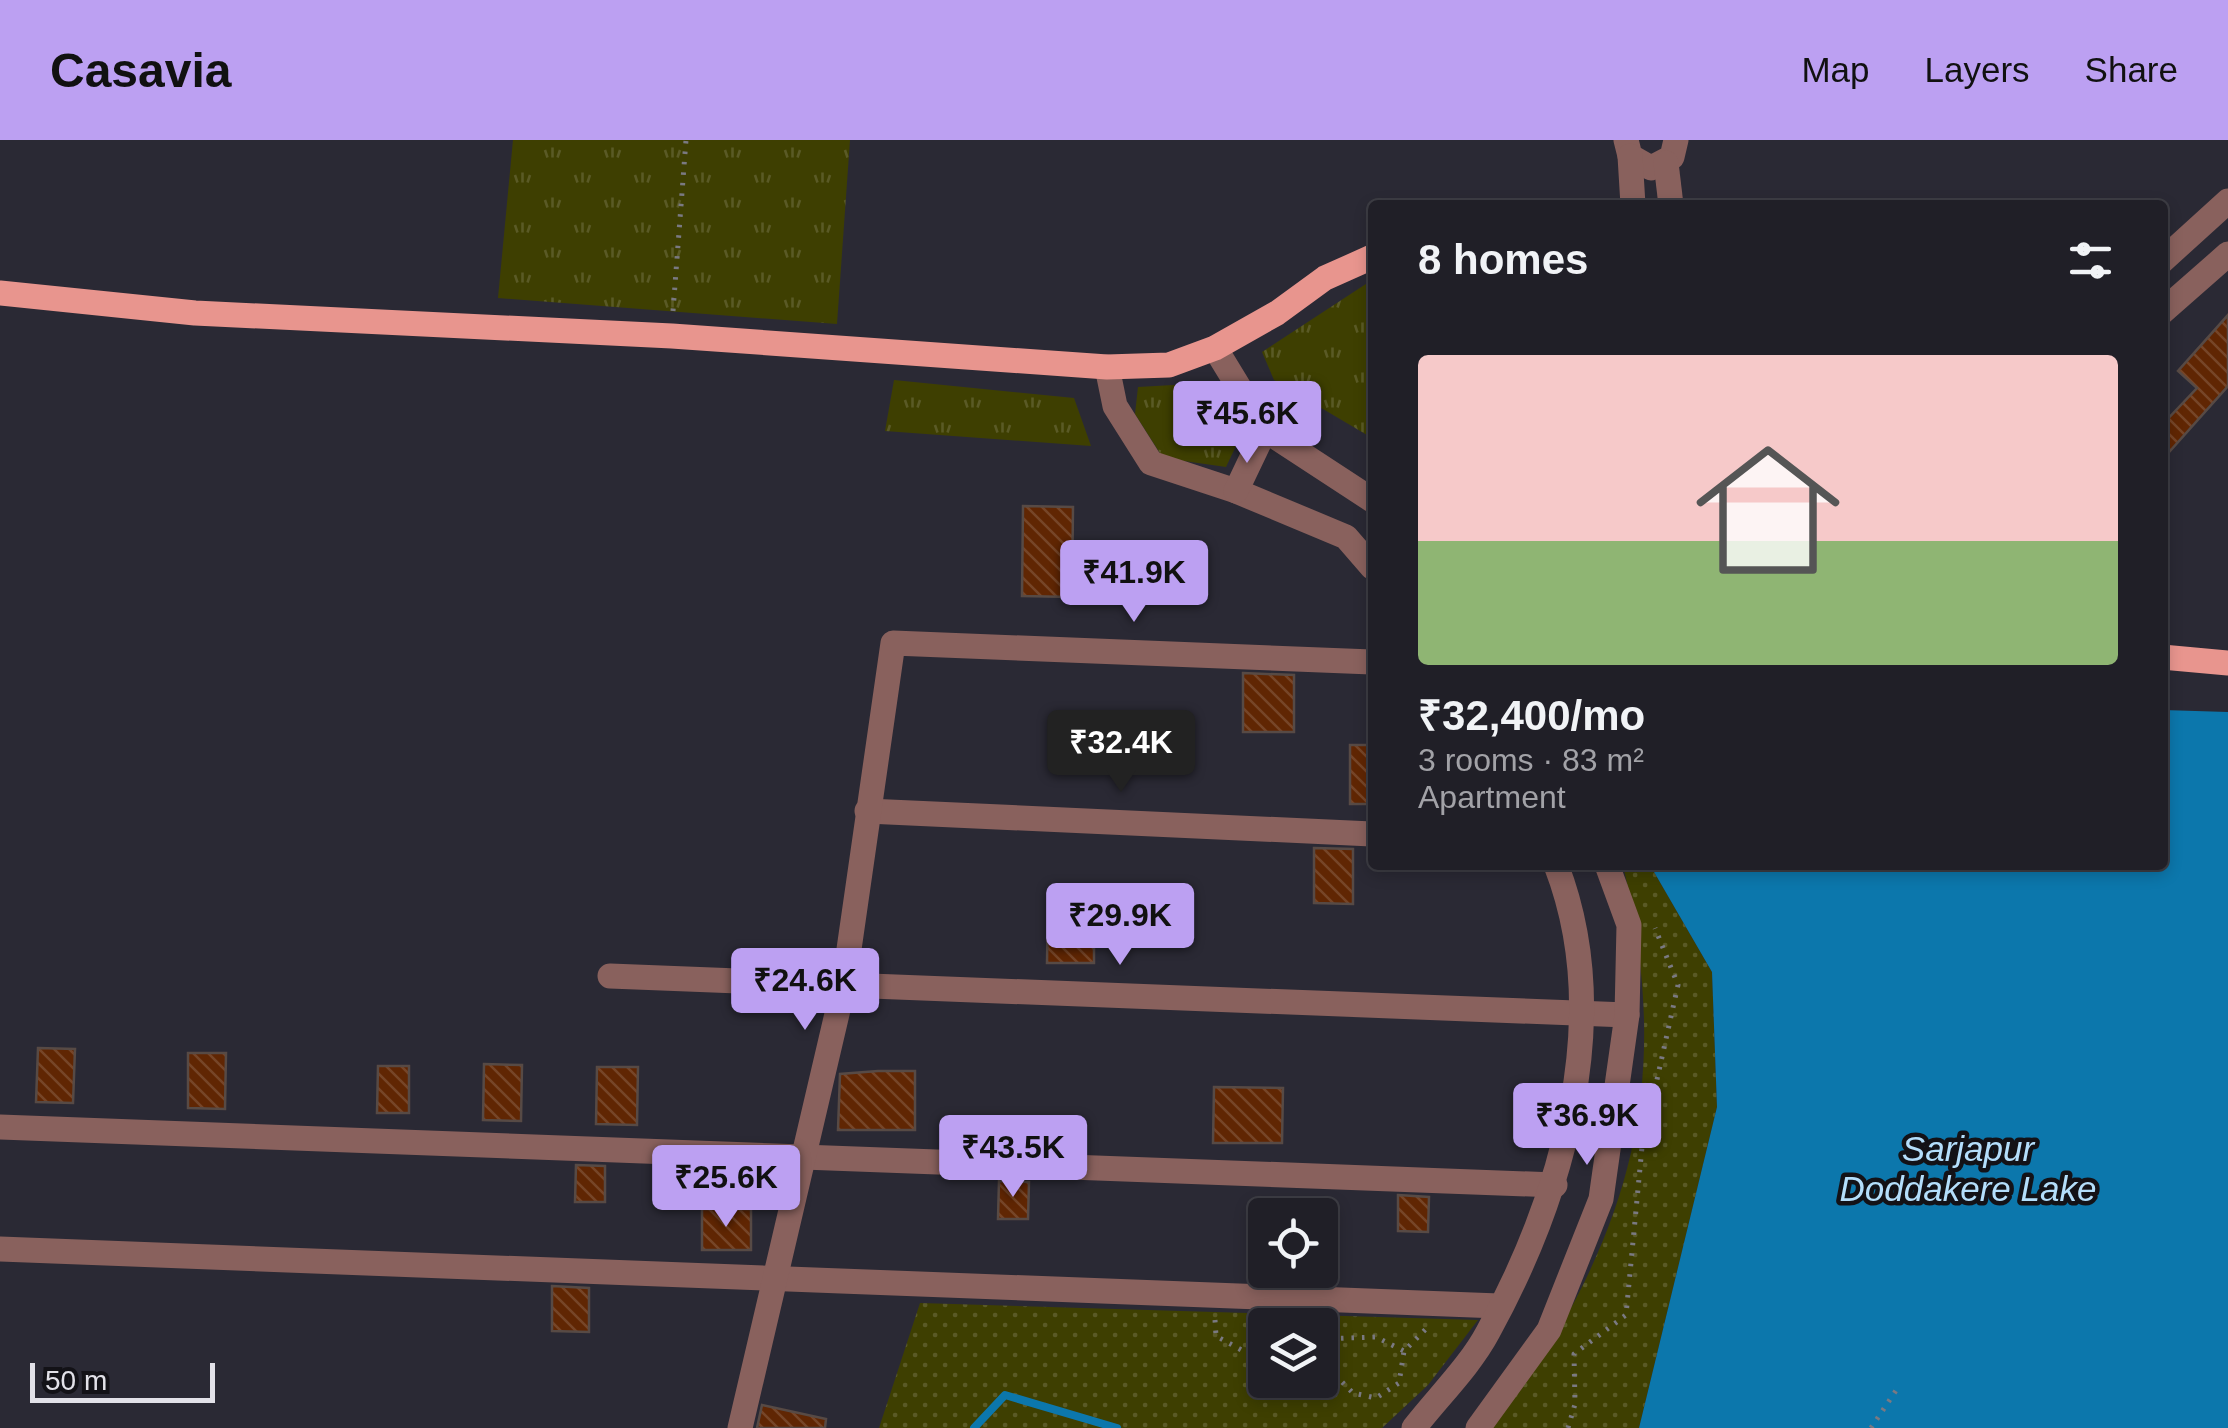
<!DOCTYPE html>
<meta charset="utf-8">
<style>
:root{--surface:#201f27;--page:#2d2c33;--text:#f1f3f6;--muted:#a2a2a7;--line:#3d3d44;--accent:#bca0f2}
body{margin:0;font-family:Helvetica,sans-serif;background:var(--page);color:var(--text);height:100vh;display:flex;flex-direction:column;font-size:38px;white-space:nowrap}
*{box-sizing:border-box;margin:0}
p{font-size:32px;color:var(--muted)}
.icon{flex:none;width:55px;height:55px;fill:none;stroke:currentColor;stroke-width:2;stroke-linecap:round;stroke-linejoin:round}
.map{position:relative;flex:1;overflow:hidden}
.side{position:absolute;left:1368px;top:60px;width:800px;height:670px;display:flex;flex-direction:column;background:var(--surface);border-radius:10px;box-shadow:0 5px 15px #0003,0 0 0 2px var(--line)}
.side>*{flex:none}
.controls{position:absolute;left:1248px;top:1058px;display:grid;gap:20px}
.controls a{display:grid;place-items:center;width:90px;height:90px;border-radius:10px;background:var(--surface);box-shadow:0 5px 15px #0003,0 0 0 2px var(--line);font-size:50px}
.scale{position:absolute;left:30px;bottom:25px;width:185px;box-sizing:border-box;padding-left:10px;border:5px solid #e2e1e8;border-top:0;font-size:28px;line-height:35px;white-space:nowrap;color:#e2e1e8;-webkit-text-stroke:8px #131217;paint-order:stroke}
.price{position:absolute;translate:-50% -85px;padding:0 22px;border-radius:10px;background:var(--accent);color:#111;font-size:32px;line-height:65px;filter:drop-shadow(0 2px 5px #0008)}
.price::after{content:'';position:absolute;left:50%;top:60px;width:30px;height:22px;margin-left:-15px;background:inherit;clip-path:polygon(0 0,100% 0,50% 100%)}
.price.current{background:#222;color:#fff}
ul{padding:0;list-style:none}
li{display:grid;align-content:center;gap:20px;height:530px;padding:0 50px}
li+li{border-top:2px solid var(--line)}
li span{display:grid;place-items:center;height:310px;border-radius:10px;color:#555}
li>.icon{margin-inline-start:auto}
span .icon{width:180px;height:180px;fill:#fffc;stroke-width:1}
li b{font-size:42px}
h2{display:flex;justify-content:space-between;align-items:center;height:120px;padding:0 50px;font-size:42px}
header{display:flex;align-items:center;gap:60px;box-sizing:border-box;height:140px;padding:0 50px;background:var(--accent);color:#111}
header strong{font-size:48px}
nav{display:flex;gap:55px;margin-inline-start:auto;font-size:35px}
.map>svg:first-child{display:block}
.grass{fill:url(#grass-tufts)}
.garden{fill:url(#garden-dots);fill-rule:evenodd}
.water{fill:#0c77ac}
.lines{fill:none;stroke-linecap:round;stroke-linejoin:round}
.stream{stroke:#0c77ac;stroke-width:8}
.building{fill:url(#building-back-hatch);stroke:#574a45;stroke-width:2.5}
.path{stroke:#7a7982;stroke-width:5;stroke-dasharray:2.5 8;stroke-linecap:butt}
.minor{stroke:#89615d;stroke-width:25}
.major{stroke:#e8958e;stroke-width:25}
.labels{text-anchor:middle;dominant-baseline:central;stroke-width:9;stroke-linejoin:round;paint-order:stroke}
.water-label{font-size:35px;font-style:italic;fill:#b4defb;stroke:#131217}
</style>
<header>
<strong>Casavia</strong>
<nav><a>Map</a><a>Layers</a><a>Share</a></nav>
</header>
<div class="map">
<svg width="2228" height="1288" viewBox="0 0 2228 1288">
<defs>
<pattern id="grass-tufts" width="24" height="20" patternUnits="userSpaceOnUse" patternTransform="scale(2.5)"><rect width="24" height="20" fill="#3e3f01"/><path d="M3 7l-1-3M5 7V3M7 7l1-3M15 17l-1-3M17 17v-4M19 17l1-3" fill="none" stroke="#5a5a26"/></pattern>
<pattern id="garden-dots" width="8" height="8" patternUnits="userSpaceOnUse" patternTransform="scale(2.5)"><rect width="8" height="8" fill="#3e3f01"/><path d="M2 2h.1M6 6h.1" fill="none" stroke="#5a5a26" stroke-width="1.8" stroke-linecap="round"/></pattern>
<pattern id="building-back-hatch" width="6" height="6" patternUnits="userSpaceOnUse" patternTransform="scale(2.5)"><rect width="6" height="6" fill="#602603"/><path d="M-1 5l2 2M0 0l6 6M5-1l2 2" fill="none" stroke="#764528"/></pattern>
</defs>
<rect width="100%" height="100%" fill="#2a2934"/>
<g class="grass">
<polygon points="513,0 850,0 837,184 498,158"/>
<polygon points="1372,140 1372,298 1274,240 1262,212"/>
<polygon points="894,240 1074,258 1091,306 885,291"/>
<polygon points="1226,242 1246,285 1226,327 1163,318 1135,274 1138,247"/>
</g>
<g class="garden">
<path d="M1623 725H1650L1712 832 1717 967 1639 1288H1491C1517 1249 1549 1210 1571 1168 1652 1018 1660 887 1623 725Z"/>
<path d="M920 1163 1478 1180 1428 1245 1382 1288H879ZM1320 1185V1240H1265V1185Z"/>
</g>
<polygon class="water" points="2163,570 2228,572 2228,1288 1639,1288 1717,967 1712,832 1650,725 2162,725"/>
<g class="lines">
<polyline class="stream" points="974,1288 1005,1255 1117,1288"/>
</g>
<g class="building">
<polygon points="2228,175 2228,246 2162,320 2162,285 2197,248 2178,231"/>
<polygon points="1023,366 1073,367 1072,457 1022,456"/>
<polygon points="1243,533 1294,535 1294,592 1243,592"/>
<rect x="1350" y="605" width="22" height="59"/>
<polygon points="1314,708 1353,709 1353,764 1314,763"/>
<polygon points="1048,761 1094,761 1094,823 1047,823"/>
<polygon points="38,908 75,909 73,963 36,962"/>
<polygon points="188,913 226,913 225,969 188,968"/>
<polygon points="484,924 522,925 521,981 483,980"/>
<polygon points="378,926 409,926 409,973 377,973"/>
<polygon points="597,927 638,927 637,985 596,984"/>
<polygon points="878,931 915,931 915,990 838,990 840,934"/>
<polygon points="1214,947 1283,948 1282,1003 1213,1003"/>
<polygon points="576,1025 605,1026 605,1062 575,1062"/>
<polygon points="999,1041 1029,1042 1028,1079 998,1079"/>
<polygon points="1398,1055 1429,1057 1428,1092 1398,1091"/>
<rect x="702" y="1069" width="49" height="41"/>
<polygon points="552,1146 589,1148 589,1192 552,1191"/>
<polygon points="762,1265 826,1279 825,1288 757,1288"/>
</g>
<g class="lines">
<g class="path">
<polyline points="673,171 686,0"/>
<polyline points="1215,1180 1216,1196 1265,1223"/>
<polyline points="1320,1199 1376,1197 1404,1211"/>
<polyline points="1320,1220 1353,1253 1376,1258 1399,1243 1404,1211 1427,1188"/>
<polyline points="1568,1288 1575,1264 1574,1214 1626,1175 1642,1007 1678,845 1655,788"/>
<polyline points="1871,1288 1899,1246"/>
</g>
<g class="minor">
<polyline points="1626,0 1630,16 1651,28 1672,17 1676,0"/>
<polyline points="1630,16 1633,65"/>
<polyline points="1666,23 1671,65"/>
<polyline points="2162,121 2228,61"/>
<polyline points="2162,172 2228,114"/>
<polyline points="1215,208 1265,290 1372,360"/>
<polyline points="1107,227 1115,266 1151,323 1236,351 1346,397 1372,427"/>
<polyline points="1236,351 1265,290"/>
<polyline points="867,671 1372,694"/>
<polyline points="610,836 1627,875"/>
<polyline points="0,987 1555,1045"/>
<polyline points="0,1109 1499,1166"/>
<polyline points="740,1288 844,844 893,503 1372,522"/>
<path d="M1414 1288C1438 1257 1470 1226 1488 1192 1563 1055 1615 877 1556 725"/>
<polyline points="1478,1288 1549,1190 1601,1059 1627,875 1629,785 1607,725"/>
</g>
<g class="major">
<polyline points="0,153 195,173 672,196 1107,227 1169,225 1215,208 1277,173 1325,138 1372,117"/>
<polyline points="2162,517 2228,523"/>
</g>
</g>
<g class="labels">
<g class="water-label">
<text x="1968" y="1008">Sarjapur<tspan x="1968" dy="40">Doddakere Lake</tspan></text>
</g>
</g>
</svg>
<div class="controls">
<a><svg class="icon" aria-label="locate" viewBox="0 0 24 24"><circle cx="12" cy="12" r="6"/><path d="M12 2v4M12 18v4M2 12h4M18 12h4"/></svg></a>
<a><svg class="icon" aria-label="layers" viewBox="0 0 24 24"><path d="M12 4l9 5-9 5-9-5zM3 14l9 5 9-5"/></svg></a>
</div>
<div class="scale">50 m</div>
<b class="price" style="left:1247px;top:326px">₹45.6K</b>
<b class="price" style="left:1134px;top:485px">₹41.9K</b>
<b class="price current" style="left:1121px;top:655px">₹32.4K</b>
<b class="price" style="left:1120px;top:828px">₹29.9K</b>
<b class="price" style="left:805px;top:893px">₹24.6K</b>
<b class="price" style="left:1587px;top:1028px">₹36.9K</b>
<b class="price" style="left:1013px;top:1060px">₹43.5K</b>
<b class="price" style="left:726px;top:1090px">₹25.6K</b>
<section class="side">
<h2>8 homes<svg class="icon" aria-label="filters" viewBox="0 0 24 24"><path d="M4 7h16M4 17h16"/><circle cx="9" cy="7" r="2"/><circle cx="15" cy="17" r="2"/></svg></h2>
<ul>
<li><span style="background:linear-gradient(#f6c9c9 60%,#8fb573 0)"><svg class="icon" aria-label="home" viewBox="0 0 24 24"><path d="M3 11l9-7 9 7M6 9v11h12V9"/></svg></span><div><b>₹32,400/mo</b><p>3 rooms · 83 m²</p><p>Apartment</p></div></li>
</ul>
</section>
</div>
